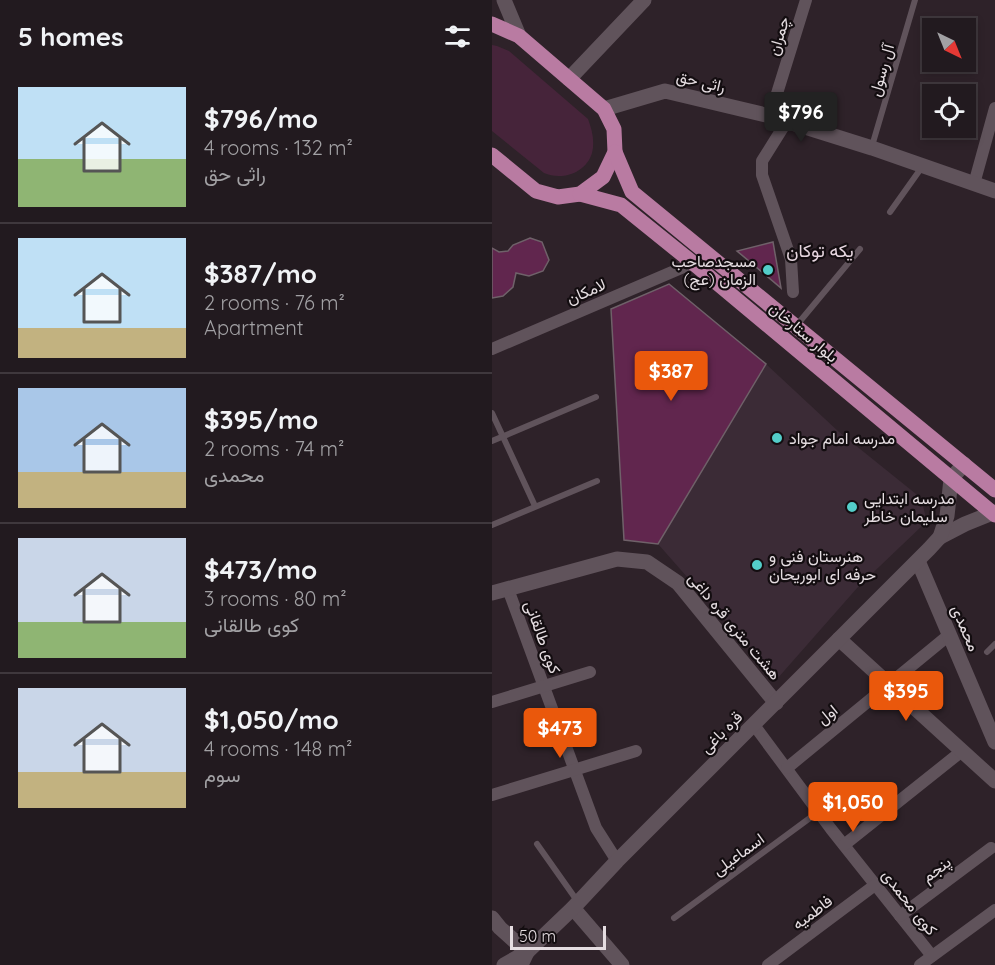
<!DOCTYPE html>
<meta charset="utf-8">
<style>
:root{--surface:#221a1f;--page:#2a2328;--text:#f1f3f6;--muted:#a2a1a4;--line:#3f383d;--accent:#ea580c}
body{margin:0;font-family:Quicksand,Vazirmatn,sans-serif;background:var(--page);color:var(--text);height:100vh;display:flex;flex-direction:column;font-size:22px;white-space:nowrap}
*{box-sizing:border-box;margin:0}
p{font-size:20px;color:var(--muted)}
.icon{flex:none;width:33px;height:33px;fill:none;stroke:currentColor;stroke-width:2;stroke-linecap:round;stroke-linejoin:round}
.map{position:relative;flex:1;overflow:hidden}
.sheet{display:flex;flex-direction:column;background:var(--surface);width:492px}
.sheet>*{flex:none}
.needle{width:39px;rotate:137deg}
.buttons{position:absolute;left:430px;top:18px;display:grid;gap:12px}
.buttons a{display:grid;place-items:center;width:54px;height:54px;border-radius:0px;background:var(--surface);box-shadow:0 3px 9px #0003,0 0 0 2px var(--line);font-size:30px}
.scale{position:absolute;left:18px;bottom:15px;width:96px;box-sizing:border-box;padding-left:6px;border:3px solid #e5dde1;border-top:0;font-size:16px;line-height:21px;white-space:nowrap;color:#e5dde1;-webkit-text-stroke:4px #130d10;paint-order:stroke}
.price{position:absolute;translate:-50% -51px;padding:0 14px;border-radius:6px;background:var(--accent);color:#fff;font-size:20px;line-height:39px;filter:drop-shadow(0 2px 3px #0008)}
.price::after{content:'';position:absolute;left:50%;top:36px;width:18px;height:14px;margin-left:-9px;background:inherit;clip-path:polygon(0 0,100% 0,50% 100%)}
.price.on{background:#222;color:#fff}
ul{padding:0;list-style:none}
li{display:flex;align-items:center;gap:18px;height:150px;padding:0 18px}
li+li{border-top:2px solid var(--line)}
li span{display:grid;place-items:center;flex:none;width:168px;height:120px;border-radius:0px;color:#555}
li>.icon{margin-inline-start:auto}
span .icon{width:72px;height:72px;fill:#fffc;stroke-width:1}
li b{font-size:26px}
h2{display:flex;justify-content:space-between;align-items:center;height:72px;padding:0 18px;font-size:26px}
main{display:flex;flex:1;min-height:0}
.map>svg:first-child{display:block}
.built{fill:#3b2b36}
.green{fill:#46243a}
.building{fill:#61264e;stroke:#6f6169;stroke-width:1.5}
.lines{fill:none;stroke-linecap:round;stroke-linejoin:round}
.service{stroke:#60535b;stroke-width:6}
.minor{stroke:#60535b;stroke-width:12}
.tertiary{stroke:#60535b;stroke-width:15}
.secondary{stroke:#60535b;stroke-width:15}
.primary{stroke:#b97ba2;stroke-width:15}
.poi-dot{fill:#53cdc9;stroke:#130d10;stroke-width:2}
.labels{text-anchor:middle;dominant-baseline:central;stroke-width:4.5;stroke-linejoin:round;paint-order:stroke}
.street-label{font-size:16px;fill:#e5dde1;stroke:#130d10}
.poi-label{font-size:16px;fill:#e5dde1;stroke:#130d10;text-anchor:start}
.neighbourhood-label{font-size:18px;fill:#e7d7e0;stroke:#130d10}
</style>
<main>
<section class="sheet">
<h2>5 homes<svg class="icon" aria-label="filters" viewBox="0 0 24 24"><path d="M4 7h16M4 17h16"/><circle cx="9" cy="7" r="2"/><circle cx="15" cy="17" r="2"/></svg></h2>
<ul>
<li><span style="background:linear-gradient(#bfe0f5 60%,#8fb573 0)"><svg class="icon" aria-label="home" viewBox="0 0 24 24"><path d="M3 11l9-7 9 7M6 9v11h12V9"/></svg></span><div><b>$796/mo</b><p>4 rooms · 132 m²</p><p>راثی حق</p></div></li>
<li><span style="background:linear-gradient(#bfe0f5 75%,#c2b280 0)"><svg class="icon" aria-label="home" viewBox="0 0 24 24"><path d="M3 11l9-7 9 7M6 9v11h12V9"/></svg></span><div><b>$387/mo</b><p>2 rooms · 76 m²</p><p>Apartment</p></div></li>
<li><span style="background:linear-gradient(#a9c7e8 70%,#c2b280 0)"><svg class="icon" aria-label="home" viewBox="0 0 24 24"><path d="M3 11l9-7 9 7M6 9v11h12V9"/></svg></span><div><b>$395/mo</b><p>2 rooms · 74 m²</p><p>محمدی</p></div></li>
<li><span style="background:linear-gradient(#c9d6e8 70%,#8fb573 0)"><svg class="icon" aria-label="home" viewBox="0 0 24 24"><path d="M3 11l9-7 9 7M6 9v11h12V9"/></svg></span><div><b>$473/mo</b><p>3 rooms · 80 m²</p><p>کوی طالقانی</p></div></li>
<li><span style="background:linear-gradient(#c9d6e8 70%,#c2b280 0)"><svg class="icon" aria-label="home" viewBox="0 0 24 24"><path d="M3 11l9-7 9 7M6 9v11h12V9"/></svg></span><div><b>$1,050/mo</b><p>4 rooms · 148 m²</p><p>سوم</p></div></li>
</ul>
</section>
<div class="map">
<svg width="503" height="965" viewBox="0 0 503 965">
<rect width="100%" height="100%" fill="#2e2229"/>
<polygon class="built" points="274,364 347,432 429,498 433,514 431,525 366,587 285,679 166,544"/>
<path class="green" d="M0 45 5 46 17 51 96 119C100 130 103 141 100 153 94 173 70 181 52 173L0 131Z"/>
<g class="building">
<polygon points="38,238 50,242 57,260 51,271 37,276 24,273 21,287 11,296 0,298 0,248 7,252 16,251 21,245"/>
<polygon points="281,242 289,288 245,251"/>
<polygon points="177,284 274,364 166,544 132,540 119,309"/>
</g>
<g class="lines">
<g class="service">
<polyline points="380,146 423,0"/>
<polyline points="398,212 430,167"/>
<polyline points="304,326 368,249"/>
<polyline points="0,413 43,506"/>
<polyline points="0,441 104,397"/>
<polyline points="0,525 105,481"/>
<polyline points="495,652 503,644"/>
<polyline points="45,844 86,902"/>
<polyline points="182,918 326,812"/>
</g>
<g class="minor">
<polyline points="278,116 314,0"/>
<polyline points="295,121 270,161 270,175 299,259 301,292"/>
<polyline points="482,184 503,108"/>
<polyline points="0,349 201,263"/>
<polyline points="16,589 104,828 125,861"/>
<polyline points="0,702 98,672"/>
<polyline points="262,725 339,829 440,956"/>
<polyline points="295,768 457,635"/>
<polyline points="0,795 144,751"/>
<polyline points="352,845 470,751"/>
<polyline points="408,916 499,848"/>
<polyline points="276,965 383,885"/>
<polyline points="428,965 503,910"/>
</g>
<g class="tertiary">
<polyline points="12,0 27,36"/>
<polyline points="426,561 503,742"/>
<polyline points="0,593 125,559 155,562 186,583 284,703"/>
<polyline points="347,639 503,781"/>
<polyline points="81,908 130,965"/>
<polyline points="0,918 8,928 35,952"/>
</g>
<g class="secondary">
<polyline points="77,79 152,0"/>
<polyline points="112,109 173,91 278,116 380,148 503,191"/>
<polyline points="448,537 473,524 503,512"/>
<polyline points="35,952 81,908 125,861 437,549 448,537 455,516 459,479 472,464"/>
<polyline points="12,965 35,952 29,965"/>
</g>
<g class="primary">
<polyline points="0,24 27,36 112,109 122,129 123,152 111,177 88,194 66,197 44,191 0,155"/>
<polyline points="123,152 140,192 503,490"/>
<polyline points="88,194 129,205 201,263 503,515"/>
</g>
</g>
<g class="poi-dot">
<circle cx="276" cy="270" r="6"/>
<circle cx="285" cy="438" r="6"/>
<circle cx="360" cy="507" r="6"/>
<circle cx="265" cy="565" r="6"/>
</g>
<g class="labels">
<g class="street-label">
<text transform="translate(286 36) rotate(-73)">چمران</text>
<text transform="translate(389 70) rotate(-74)">آل رسول</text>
<text transform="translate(209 81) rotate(13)">راثی حق</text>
<text transform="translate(94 291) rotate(-23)">لامکان</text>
<text transform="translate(312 332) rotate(40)">بلوار ستارخان</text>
<text transform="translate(243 626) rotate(50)">هشت متری قره داغی</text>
<text transform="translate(474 628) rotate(67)">محمدی</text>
<text transform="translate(51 637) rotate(70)">کوی طالقانی</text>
<text transform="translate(335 714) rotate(-39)">اول</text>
<text transform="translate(229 732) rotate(-45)">قره باغی</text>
<text transform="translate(246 854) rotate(-36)">اسماعیلی</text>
<text transform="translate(444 869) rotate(-37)">پنجم</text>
<text transform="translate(418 902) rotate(52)">کوی محمدی</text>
<text transform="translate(320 912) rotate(-37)">فاطمیه</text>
</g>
<g class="poi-label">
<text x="264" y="261" text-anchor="end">مسجدصاحب<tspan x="264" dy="18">الزمان (عج)</tspan></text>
<text x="297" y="438">مدرسه امام جواد</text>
<text x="372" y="498">مدرسه ابتدایی<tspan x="372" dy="18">سلیمان خاطر</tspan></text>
<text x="277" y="556">هنرستان فنی و<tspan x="277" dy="18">حرفه ای ابوریحان</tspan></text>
</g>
<g class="neighbourhood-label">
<text x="328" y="250">یکه توکان</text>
</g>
</g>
</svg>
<div class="buttons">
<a><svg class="needle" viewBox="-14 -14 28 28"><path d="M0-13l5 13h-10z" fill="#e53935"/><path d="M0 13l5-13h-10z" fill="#a2a1a4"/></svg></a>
<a><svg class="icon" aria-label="locate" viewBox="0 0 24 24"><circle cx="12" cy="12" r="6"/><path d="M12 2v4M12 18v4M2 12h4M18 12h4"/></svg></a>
</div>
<div class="scale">50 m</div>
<b class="price on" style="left:309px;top:143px">$796</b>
<b class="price" style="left:179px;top:402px">$387</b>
<b class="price" style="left:414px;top:722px">$395</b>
<b class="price" style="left:68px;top:759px">$473</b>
<b class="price" style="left:361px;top:833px">$1,050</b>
</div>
</main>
